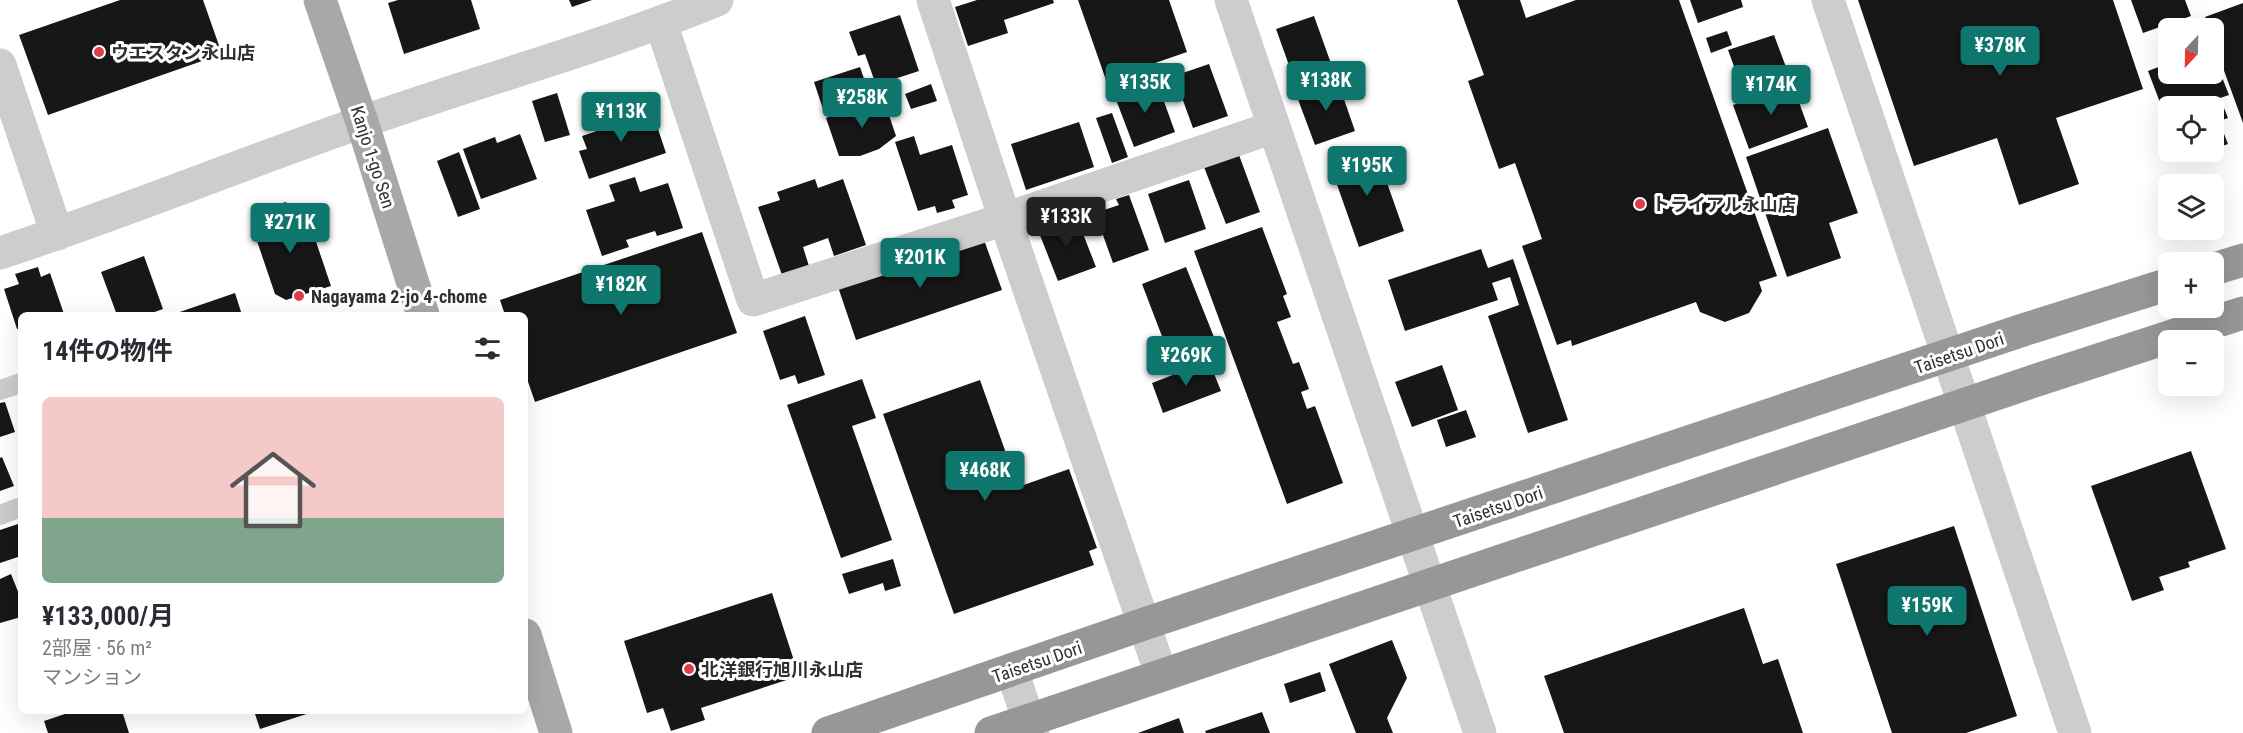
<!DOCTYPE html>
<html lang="ja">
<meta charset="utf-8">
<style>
:root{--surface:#fff;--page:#f7f7f7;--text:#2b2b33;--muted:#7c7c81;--line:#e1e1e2;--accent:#0f766e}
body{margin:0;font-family:"Roboto Condensed","Noto Sans JP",sans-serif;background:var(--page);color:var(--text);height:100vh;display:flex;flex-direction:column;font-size:22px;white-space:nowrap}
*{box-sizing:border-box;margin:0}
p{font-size:20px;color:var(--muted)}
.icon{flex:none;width:33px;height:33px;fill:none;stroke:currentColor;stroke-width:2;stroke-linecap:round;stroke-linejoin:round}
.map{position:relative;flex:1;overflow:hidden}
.panel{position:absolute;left:18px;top:312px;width:510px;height:402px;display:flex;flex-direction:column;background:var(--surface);border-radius:9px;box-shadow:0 6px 24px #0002}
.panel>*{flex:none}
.needle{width:39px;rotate:202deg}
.buttons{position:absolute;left:2158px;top:18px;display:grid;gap:12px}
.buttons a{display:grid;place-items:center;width:66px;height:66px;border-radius:9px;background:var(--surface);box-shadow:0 6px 24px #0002;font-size:30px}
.price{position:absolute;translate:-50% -51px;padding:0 14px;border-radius:6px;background:var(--accent);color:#fff;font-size:20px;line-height:39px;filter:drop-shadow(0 2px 3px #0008)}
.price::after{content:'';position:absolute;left:50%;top:36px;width:18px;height:14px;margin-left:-9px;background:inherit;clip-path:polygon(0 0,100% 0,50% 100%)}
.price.current{background:#222;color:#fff}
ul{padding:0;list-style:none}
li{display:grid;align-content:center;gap:12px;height:318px;padding:0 24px}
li+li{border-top:2px solid var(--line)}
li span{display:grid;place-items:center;height:186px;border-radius:9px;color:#555}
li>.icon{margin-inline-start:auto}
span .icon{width:108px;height:108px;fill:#fffc;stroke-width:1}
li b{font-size:26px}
h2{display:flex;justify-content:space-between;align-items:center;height:72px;padding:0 24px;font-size:26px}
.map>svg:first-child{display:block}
.building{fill:#171717}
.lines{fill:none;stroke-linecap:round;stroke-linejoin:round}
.lane{stroke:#cdcdcd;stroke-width:20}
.street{stroke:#cdcdcd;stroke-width:33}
.primary{stroke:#a8a8a8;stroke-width:33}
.highway{stroke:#979797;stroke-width:33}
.poi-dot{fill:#dc3e48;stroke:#fff;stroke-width:2}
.labels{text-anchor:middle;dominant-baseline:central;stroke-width:6;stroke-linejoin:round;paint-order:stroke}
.poi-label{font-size:18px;font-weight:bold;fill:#303030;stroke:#fff;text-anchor:start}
.street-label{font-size:18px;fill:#303030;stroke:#fff}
</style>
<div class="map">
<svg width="2243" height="733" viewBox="0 0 2243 733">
<rect width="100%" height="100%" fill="#fff"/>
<g class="building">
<polygon points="120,0 203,0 222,54 48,115 19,35"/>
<polygon points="398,0 471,0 480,29 404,54 388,3"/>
<polygon points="569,0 592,0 572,7"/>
<polygon points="977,0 1053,0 1054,3 1004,20 1008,33 968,46 955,7"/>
<polygon points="1078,0 1169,0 1187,52 1106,80"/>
<polygon points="1457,0 1520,0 1526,18 1576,0 1679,0 1777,276 1759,282 1762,291 1749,313 1725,322 1700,312 1696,302 1572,346 1571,340 1557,345 1522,246 1542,239 1515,163 1499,169 1468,81 1484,75"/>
<polygon points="1690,0 1741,0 1743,7 1698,23"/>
<polygon points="1858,0 2113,0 2143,89 2056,118 2079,184 2019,205 1997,138 1914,166"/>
<polygon points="2131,0 2185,0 2191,16 2143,33"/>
<polygon points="2243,3 2243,123 2214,43 2214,28 2209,28 2205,17"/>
<polygon points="900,15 919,71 876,85 865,54 858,56 849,32"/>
<polygon points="1314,16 1333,69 1295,82 1276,29"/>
<polygon points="1727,31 1732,45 1711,53 1706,38"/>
<polygon points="1774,35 1786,67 1740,83 1728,50"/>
<polygon points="2214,57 2229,95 2220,98 2228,118 2219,121 2228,144 2214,149 2214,106 2169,106 2169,126 2148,71 2169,63 2169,74 2214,74"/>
<polygon points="1209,64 1228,116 1193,128 1174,76"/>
<polygon points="860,67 870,96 824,112 814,82"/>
<polygon points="1337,79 1355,131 1315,145 1296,94"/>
<polygon points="1157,82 1175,132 1134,147 1115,97"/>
<polygon points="1792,83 1808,127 1749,149 1733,105"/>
<polygon points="931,84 937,101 911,109 905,94"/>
<polygon points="557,93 570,135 545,142 532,101"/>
<polygon points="883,97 896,136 879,149 860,156 839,156 826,118"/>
<polygon points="651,108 666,153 589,179 579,151 587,149 582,136 600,130 595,118 610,114 613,121"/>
<polygon points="1112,113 1128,157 1112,163 1096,118"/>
<polygon points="1079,122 1094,167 1026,190 1011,144"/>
<polygon points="1828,128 1858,213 1829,223 1841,258 1787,277 1746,157"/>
<polygon points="520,134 537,179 481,199 463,149 495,137 497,143"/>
<polygon points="914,136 920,155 952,145 968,195 952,200 955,208 937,213 935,206 918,211 895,142"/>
<polygon points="1374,146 1404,231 1359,247 1329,162"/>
<polygon points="459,152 480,209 458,217 437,161"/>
<polygon points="2179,152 2207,152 2182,161"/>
<polygon points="1239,155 1260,212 1226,224 1204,167"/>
<polygon points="635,177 640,192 668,183 683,228 657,236 655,231 626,240 629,247 602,256 586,210 615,201 609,185"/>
<polygon points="815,179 818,188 843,179 866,245 834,256 828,238 803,247 809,266 782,275 758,207 780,200 777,192"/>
<polygon points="1189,180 1206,229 1165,243 1148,194"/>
<polygon points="1129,195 1149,250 1113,263 1095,213 1119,205 1116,199"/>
<polygon points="286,202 295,229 310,224 331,286 286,300 275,294 257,241 263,240 254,212"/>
<polygon points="1054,217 1058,228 1078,221 1096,267 1058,281 1036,225"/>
<polygon points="1262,227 1287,294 1283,296 1291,317 1277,322 1293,364 1299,362 1309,389 1301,392 1307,409 1315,406 1343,483 1287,504 1194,251"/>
<polygon points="702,232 737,333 535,402 525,373 525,315 505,315 500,300"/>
<polygon points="983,237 1002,290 856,340 838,287"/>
<polygon points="1481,249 1488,268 1513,259 1568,420 1528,433 1488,316 1519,305 1510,277 1492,283 1498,300 1405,331 1388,280"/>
<polygon points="144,256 163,309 146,315 117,315 101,272"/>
<polygon points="38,267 41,277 50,273 64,314 21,315 21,328 17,329 4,289 19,284 15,274"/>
<polygon points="1186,267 1220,352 1161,375 1149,344 1163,339 1142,284"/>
<polygon points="235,293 242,315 171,315"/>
<polygon points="805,316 825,375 798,384 795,375 780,380 763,331"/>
<polygon points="1209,361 1221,391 1163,413 1152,383"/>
<polygon points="1442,365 1458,410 1412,427 1395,382"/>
<polygon points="862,379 876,418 852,426 892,540 841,558 787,405"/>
<polygon points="980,380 1018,487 1069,469 1097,548 1089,551 1094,565 954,614 883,414"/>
<polygon points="5,402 15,432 0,437 0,403"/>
<polygon points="1466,410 1476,437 1446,447 1437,420"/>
<polygon points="2191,451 2226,549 2188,562 2190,567 2159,577 2164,590 2132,601 2091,486"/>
<polygon points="2,457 14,486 0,491 0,458"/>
<polygon points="21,523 21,556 0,563 0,530"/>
<polygon points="1954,526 2017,716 1966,733 1892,733 1836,564"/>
<polygon points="893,559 901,586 885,591 883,583 849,594 842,574"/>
<polygon points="11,574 21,599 21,617 0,623 0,579"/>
<polygon points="772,593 799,676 701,708 705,720 671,731 663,708 647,713 624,641"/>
<polygon points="1744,608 1763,664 1778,659 1803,733 1564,733 1544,676"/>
<polygon points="1392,640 1407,678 1387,718 1393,733 1356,733 1329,664"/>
<polygon points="1320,672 1326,691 1290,703 1284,684"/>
<polygon points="74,711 122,711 129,733 48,733 44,721"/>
<polygon points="254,711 316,711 260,729"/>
<polygon points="1262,712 1270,733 1206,733 1205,731"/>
<polygon points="1179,718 1184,733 1138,733"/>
</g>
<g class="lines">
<g class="lane">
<polyline points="0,390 21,383"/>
<polyline points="0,515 21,507"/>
</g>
<g class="street">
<polyline points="933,0 1005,219 1161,674"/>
<polyline points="1231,0 1480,733"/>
<polyline points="1828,0 2075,733"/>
<polyline points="661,23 753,300 1005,219 1274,127"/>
<polyline points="0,65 57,234"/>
<path d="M0 253C122 213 241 164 362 122 480 80 601 48 717 0"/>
<polyline points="1012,671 1033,733"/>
</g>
<g class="primary">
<polyline points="320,0 362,122 423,315"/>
<polyline points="525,635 556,733"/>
</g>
<g class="highway">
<polyline points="2214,269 2243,260"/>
<polyline points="828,733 1144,624 2023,330 2169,284"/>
<polyline points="991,733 2040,379 2243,313"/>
</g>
</g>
<g class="poi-dot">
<circle cx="99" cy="52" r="6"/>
<circle cx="1640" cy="204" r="6"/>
<circle cx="299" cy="296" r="6"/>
<circle cx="689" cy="669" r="6"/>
</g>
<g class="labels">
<g class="poi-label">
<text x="111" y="52">ウエスタン永山店</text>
<text x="1652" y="204">トライアル永山店</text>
<text x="311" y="296">Nagayama 2-jo 4-chome</text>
<text x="701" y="669">北洋銀行旭川永山店</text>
</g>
<g class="street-label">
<text transform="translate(373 157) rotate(72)">Kanjo 1-go Sen</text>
<text transform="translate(1959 353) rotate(-19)">Taisetsu Dori</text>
<text transform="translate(1498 507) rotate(-19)">Taisetsu Dori</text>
<text transform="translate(1037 662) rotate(-19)">Taisetsu Dori</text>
</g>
</g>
</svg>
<div class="buttons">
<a><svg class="needle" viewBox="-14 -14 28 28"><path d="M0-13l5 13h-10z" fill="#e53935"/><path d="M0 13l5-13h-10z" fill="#7c7c81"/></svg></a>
<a><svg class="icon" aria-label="locate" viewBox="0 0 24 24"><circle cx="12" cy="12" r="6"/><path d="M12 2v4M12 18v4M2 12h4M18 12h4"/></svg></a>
<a><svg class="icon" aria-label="layers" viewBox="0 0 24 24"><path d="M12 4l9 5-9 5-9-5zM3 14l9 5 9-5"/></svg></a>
<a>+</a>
<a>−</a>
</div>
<b class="price" style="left:2000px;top:77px">¥378K</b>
<b class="price" style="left:1326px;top:112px">¥138K</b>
<b class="price" style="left:1145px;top:114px">¥135K</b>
<b class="price" style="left:1771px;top:116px">¥174K</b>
<b class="price" style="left:862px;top:129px">¥258K</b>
<b class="price" style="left:621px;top:143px">¥113K</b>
<b class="price" style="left:1367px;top:197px">¥195K</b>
<b class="price current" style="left:1066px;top:248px">¥133K</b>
<b class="price" style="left:290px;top:254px">¥271K</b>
<b class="price" style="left:920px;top:289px">¥201K</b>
<b class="price" style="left:621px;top:316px">¥182K</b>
<b class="price" style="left:1186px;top:387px">¥269K</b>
<b class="price" style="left:985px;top:502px">¥468K</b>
<b class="price" style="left:1927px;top:637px">¥159K</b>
<section class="panel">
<h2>14件の物件<svg class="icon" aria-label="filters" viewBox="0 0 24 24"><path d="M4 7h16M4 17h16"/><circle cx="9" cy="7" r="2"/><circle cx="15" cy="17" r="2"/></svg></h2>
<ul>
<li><span style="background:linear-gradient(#f6c9c9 65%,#7fa58c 0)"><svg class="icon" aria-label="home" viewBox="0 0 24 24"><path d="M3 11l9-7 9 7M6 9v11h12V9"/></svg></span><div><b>¥133,000/月</b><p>2部屋 · 56 m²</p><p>マンション</p></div></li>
</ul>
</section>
</div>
